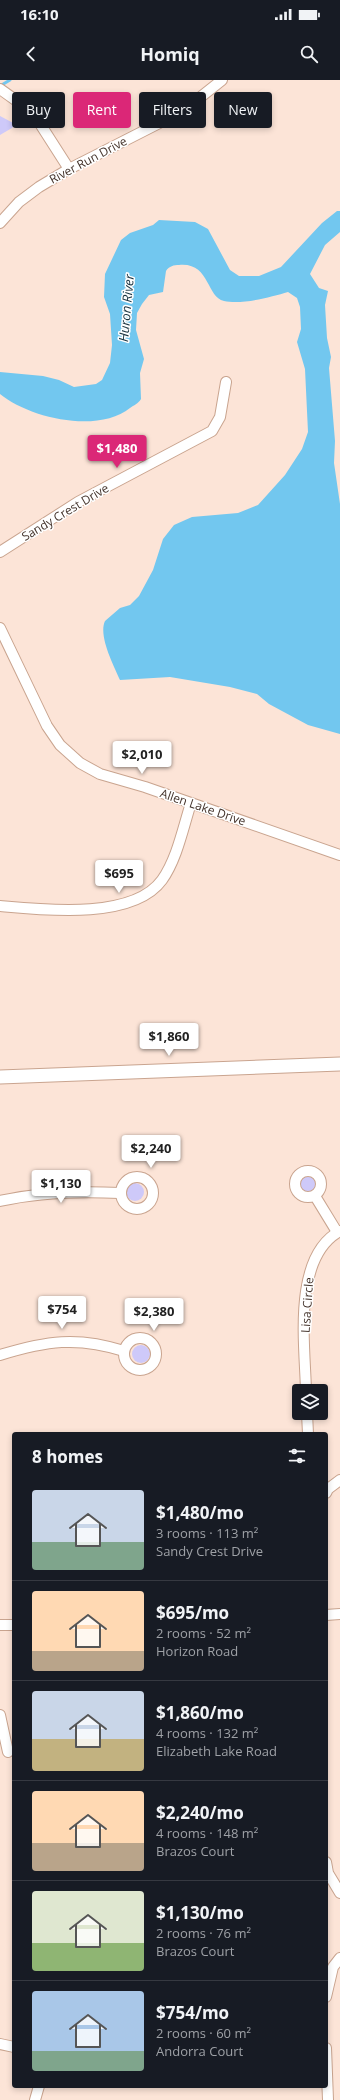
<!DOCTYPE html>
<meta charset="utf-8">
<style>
:root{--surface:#171b24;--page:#242831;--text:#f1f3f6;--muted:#9ea1a6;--line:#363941;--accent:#db2777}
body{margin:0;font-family:"Open Sans",sans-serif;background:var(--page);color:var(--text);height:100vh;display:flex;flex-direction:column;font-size:15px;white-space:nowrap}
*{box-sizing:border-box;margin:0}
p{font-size:13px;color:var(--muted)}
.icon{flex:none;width:22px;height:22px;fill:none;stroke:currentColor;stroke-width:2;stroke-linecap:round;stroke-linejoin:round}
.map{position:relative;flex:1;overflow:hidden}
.details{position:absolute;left:12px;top:1352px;width:316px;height:656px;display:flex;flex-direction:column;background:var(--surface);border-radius:4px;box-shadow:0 2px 6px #0003}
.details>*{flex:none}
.hud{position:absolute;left:12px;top:12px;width:316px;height:36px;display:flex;gap:8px}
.buttons{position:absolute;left:292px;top:1304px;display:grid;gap:8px}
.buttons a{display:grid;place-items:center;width:36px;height:36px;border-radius:4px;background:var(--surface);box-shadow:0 2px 6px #0003;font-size:20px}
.price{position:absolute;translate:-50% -34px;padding:0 9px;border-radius:4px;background:#fff;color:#222;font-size:13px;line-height:26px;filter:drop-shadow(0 1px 2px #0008)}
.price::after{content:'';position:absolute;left:50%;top:24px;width:12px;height:9px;margin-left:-6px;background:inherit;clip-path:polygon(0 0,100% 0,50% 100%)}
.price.selected{background:var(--accent);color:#fff}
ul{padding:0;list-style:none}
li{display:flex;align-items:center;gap:12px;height:100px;padding:0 20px}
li+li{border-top:1px solid var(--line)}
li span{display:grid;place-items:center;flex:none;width:112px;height:80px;border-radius:4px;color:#555}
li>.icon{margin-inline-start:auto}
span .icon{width:48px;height:48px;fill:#fffc;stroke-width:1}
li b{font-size:17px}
h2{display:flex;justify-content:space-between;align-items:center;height:48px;padding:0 20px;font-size:17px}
.pill{padding:0 14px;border-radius:4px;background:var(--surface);box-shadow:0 2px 6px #0003;font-size:14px;line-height:36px}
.pill.selected{background:var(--accent);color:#fff}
.status{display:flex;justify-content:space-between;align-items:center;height:28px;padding:0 20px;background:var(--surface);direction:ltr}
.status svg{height:11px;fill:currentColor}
header{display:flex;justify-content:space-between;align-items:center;height:52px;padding:0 20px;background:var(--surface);font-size:18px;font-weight:700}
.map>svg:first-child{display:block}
.green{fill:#cec9f9}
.water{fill:#72c7ef}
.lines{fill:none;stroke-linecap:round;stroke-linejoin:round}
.stream{stroke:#72c7ef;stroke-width:3}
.minor-casing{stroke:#c9a48f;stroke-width:12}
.tertiary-casing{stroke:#c9a48f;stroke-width:15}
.minor{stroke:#fff;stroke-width:10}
.tertiary{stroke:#fff;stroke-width:13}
.labels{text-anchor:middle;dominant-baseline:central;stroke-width:3;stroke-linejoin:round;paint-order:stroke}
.street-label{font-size:12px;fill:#44342c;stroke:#fff}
.water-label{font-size:13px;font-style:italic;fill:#1a3441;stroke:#fff}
</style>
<div class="status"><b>16:10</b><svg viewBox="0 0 49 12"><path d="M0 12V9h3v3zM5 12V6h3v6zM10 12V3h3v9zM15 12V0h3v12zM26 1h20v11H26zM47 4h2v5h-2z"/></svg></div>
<header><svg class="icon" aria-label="back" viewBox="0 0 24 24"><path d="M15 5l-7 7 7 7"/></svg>Homiq<svg class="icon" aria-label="search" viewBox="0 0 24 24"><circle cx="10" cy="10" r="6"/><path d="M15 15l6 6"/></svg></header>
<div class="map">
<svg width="340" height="2020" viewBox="0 0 340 2020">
<rect width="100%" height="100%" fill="#fce4d7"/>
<g class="green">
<polygon points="0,36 17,45 0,55"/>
<circle cx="307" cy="1105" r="9"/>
<circle cx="135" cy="1112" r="9"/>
<circle cx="141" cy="1274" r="9"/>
</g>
<path class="water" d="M337 131H340V152L325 165 310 194 319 208 328 211 325 225 327 258 331 277 329 288 335 361 334 383 340 424V654L308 645 269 624 257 614 230 607 170 597 120 600C114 586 98 556 105 541L120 528 130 525 139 516 153 490 163 459 174 445 192 437 238 433 258 425 285 395 302 369 308 352 305 289 297 262 301 249 300 227 297 218 288 212C271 217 242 225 224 221 206 217 210 182 179 185 174 185 169 186 166 191L163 212 149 215 142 224 137 233 136 250 144 279 140 293 141 319C138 324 134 325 130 328 98 354 29 338 0 314V292L43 296 59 300 74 307 96 304 102 300 110 283 112 265 110 234 104 217 105 194 121 160 130 153 153 145 159 140 195 142 208 149 230 190 239 196H259L281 187 322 143Z"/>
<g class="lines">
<polyline class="stream" points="0,6 10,0"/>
<g class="minor-casing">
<g id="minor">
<polyline points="0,9 28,29 37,39 69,89"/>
<polyline points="0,143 19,122 39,107 69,89 183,31 222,0"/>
<polyline points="0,472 78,422 212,351 220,337 226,302"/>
<polyline points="0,548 47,646 60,665 80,683 100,694 145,707 340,775"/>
<path d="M0 826C44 830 133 840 162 800 177 779 183 748 191 723"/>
<circle cx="308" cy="1104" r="13"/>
<circle cx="137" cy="1113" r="16"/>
<polyline points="315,1116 337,1152"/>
<path d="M0 1121C39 1112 80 1111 120 1113"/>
<circle cx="140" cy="1274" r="16"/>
<path d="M0 1275C46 1261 77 1256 124 1271"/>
<path d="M306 1311C305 1265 292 1177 340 1151"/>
<polyline points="307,1333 308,1354"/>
<polyline points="326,1413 328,1409 340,1400"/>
<polyline points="326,1535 340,1534"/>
<polyline points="0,1545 14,1545"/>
<polyline points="0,1635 8,1672"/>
<polyline points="326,1782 328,1793 340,1813"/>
<polyline points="326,1917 333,1887 340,1878"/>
<polyline points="0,1964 14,1967"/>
<polyline points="326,1968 328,2020"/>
<polyline points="35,2020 39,2006"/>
</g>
</g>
<g class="tertiary-casing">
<polyline id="tertiary" points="0,997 340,984"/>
</g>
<use href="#minor" class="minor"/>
<use href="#tertiary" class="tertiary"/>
</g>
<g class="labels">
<g class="street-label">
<text transform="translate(88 80) rotate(-28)">River Run Drive</text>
<text transform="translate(65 432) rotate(-31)">Sandy Crest Drive</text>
<text transform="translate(203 727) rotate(19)">Allen Lake Drive</text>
<text transform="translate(307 1225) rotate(-86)">Lisa Circle</text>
</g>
<g class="water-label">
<text transform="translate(126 228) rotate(-85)">Huron River</text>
</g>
</g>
</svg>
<div class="buttons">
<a><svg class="icon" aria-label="layers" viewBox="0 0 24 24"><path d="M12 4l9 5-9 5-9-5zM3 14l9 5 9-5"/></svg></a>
</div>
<b class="price selected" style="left:117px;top:389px">$1,480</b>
<b class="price" style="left:142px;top:695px">$2,010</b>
<b class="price" style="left:119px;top:814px">$695</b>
<b class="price" style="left:169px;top:977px">$1,860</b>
<b class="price" style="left:151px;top:1089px">$2,240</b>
<b class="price" style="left:61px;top:1124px">$1,130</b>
<b class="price" style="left:62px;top:1250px">$754</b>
<b class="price" style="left:154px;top:1252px">$2,380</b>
<div class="hud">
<a class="pill">Buy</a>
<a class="pill selected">Rent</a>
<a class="pill">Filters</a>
<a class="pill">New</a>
</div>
<section class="details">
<h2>8 homes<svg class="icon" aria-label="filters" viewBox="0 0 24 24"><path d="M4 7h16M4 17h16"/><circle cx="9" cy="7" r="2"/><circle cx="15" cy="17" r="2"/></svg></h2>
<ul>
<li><span style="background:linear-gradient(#c9d6e8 65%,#7fa58c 0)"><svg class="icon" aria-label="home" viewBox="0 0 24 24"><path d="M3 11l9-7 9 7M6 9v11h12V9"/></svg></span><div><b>$1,480/mo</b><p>3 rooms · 113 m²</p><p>Sandy Crest Drive</p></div></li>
<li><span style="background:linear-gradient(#ffd9b3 75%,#b9a48a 0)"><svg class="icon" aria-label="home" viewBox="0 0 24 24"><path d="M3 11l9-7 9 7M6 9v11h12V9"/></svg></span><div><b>$695/mo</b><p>2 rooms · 52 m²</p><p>Horizon Road</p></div></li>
<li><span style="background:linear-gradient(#c9d6e8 60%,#c2b280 0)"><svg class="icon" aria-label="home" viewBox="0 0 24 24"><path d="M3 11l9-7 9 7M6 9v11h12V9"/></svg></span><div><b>$1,860/mo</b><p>4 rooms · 132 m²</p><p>Elizabeth Lake Road</p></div></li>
<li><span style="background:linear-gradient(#ffd9b3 65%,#b9a48a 0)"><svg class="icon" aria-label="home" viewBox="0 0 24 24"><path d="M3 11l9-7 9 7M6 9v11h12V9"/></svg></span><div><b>$2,240/mo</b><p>4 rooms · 148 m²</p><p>Brazos Court</p></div></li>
<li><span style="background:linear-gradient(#dfe7d0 65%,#8fb573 0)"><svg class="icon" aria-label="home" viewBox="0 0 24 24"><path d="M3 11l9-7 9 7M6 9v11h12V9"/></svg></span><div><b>$1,130/mo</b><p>2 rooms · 76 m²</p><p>Brazos Court</p></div></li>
<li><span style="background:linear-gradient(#a9c7e8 75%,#7fa58c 0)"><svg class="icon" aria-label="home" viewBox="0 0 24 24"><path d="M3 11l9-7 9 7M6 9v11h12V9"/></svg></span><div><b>$754/mo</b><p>2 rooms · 60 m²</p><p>Andorra Court</p></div></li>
</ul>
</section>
</div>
